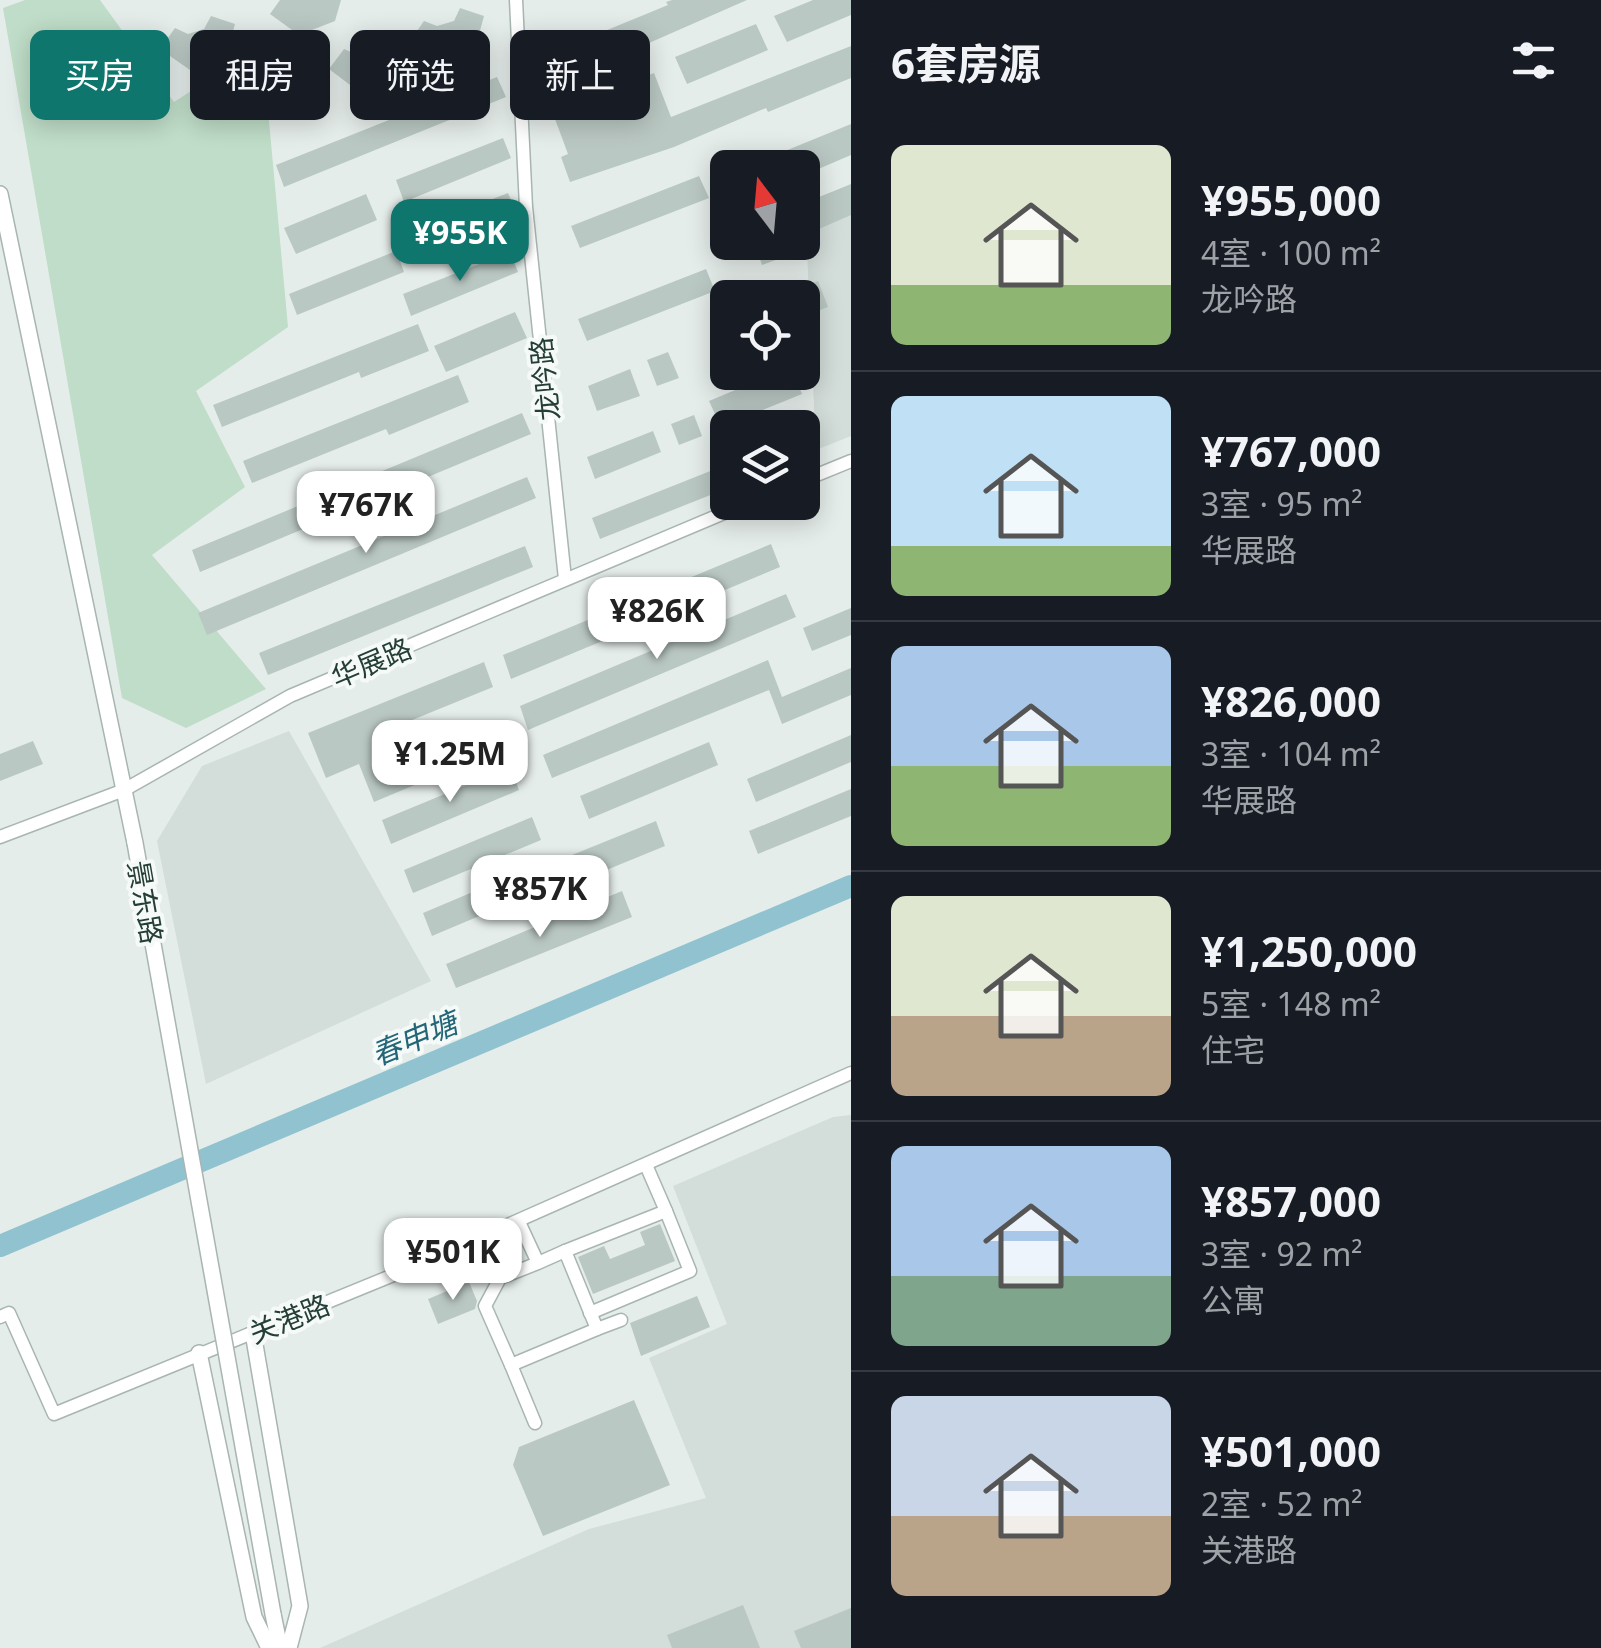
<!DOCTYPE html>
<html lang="zh">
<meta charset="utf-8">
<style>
:root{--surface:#171b24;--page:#242831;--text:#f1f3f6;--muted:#9ea1a6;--line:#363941;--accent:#0f766e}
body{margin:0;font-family:"Noto Sans","Noto Sans SC",sans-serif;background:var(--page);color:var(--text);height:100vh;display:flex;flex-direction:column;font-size:38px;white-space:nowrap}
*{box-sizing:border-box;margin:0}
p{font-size:32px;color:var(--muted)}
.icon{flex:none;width:55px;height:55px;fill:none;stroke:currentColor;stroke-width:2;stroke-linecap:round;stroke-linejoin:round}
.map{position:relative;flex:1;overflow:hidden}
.sheet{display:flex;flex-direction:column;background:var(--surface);width:750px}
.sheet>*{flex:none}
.hud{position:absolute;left:30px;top:30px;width:670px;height:90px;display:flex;gap:20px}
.needle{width:65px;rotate:344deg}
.tools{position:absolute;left:710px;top:150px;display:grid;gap:20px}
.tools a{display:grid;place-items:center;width:110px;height:110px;border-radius:15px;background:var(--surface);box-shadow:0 5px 25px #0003;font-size:50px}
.price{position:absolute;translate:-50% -85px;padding:0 22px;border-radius:20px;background:#fff;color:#222;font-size:32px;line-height:65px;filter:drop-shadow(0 2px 5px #0008)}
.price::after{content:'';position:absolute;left:50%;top:60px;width:30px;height:22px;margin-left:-15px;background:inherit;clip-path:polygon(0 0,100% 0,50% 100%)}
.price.on{background:var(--accent);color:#fff}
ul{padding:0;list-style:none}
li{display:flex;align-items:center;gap:30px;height:250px;padding:0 40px}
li+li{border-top:2px solid var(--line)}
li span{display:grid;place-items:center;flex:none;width:280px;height:200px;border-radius:15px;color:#555}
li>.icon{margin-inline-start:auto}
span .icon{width:120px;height:120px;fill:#fffc;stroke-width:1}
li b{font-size:42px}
h2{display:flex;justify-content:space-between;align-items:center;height:120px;padding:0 40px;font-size:42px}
.pill{padding:0 35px;border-radius:15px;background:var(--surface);box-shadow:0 5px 25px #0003;font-size:35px;line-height:90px}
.pill.on{background:var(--accent);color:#fff}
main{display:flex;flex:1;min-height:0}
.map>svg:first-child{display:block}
.built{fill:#d3ddd9}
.green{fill:#bfddc8}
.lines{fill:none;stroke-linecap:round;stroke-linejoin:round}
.river{stroke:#90c3cf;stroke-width:22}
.building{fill:#bac8c3}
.minor-casing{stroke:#a8b5b1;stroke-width:15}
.tertiary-casing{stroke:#a8b5b1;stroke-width:18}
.minor{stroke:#fff;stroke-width:12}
.tertiary{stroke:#fff;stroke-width:15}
.tertiary-bridge-casing{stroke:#a8b5b1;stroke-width:18;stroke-linecap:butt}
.tertiary-bridge{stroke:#fff;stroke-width:15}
.labels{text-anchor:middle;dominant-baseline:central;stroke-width:8;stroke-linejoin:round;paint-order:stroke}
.street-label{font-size:28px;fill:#253e38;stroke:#f5faf8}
.water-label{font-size:30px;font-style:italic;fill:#267;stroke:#f5faf8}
</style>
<main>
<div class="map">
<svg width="851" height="1648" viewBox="0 0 851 1648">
<rect width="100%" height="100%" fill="#e5edea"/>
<g class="built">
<polygon points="851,210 851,436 816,450 806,229"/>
<polygon points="289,731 431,981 206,1084 157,841 202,766"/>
<polygon points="851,1115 851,1648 320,1648 589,1529 706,1498 649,1358 727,1324 673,1186 833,1117"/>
</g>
<polygon class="green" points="25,0 100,0 174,102 262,45 288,327 196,391 245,487 152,555 266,689 186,728 122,698 3,8"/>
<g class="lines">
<polyline class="river" points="0,1246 851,886"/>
</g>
<g class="building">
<polygon points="280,0 341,0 335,21 299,35 270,14"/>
<polygon points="672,0 747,0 567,79 556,51 668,5 666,2"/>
<polygon points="813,0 851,0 851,15 787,42 774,16"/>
<polygon points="460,8 484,16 475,49 439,63 410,41 424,21 437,26 454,21"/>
<polygon points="211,16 235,24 226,57 190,70 160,49 175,28 188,34 204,29"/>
<polygon points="756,24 768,50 687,84 675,57"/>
<polygon points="379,36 404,44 394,77 358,91 329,69 344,49 356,54 373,49"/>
<polygon points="851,46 851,78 768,112 766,108 674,147 570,182 561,157 568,154 552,111 654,73 671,117"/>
<polygon points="497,77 506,97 284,187 276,165"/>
<polygon points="851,124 851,155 802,176 802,168 769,168 788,159 785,151"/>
<polygon points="503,138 511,158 404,202 396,180"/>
<polygon points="699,176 709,198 580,248 571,226"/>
<polygon points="851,184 851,215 812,232 802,204"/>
<polygon points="508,193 517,214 400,261 404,272 297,315 289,294 406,247 401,235"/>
<polygon points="366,194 377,220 296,254 284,228"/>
<polygon points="754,242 819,242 820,244 762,265"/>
<polygon points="510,252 518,272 411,316 403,294"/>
<polygon points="706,269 715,291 587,341 578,319"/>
<polygon points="818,281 828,307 802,317 802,298 777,298"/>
<polygon points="515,312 527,338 446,372 434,346"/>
<polygon points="418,324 429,351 361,378 359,372 222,427 213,405"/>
<polygon points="668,352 679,378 657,386 647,360"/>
<polygon points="630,369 640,396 597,411 588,386"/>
<polygon points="778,372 793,372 802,394 721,427 709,401"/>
<polygon points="458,375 469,402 389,435 386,429 252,483 243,461"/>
<polygon points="522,413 531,434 200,572 192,550"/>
<polygon points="694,415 702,436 679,445 671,424"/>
<polygon points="653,431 661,452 595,479 587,457"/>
<polygon points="728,464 728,488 600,539 592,518"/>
<polygon points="527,477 536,498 207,635 198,613"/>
<polygon points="771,544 780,567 511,679 503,655"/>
<polygon points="525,546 533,567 268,675 259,653"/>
<polygon points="786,594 796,617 528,730 520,706"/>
<polygon points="851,608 851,635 812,651 803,628"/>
<polygon points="768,660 782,697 851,668 851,695 782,724 769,690 552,778 543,755"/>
<polygon points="484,662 493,687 400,725 414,758 493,725 503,748 374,802 359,764 326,778 308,733"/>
<polygon points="851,735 851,762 756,802 747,779"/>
<polygon points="33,741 43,764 0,781 0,754"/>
<polygon points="709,742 718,765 589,819 580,796"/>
<polygon points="510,767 519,790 391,844 382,820"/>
<polygon points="851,789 851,816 758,854 749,831"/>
<polygon points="532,817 541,840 413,893 404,870"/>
<polygon points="656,821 665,846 582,880 572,855"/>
<polygon points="551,859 560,882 432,936 423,913"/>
<polygon points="622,891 632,917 456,988 446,964"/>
<polygon points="660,1224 675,1261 593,1294 578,1257 604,1246 610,1259 645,1245 640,1232"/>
<polygon points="469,1282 477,1301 475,1309 438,1324 428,1299"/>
<polygon points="697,1296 710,1327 641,1356 630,1323"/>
<polygon points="634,1400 670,1485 543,1536 513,1465 519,1447"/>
<polygon points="743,1605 760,1648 672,1648 667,1635"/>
<polygon points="851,1608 851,1648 801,1648 794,1631"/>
</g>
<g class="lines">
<g class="minor-casing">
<g id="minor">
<polyline points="516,0 526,207 565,579"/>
<polyline points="802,481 851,461"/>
<polyline points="0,837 124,790 290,696 750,502"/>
<polyline points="519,1222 538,1263 500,1278 485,1306 511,1365 597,1329 565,1251 538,1263"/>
<polyline points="565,1251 666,1211 646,1165"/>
<polyline points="590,1313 690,1271 666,1211"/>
<polyline points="0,1317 9,1313 54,1414 413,1267 851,1073"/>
<polyline points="597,1329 621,1320"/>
<polyline points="511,1365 535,1423"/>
</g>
</g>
<g class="tertiary-casing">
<g id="tertiary">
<polyline points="0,194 135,843"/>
<polyline points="253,1333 300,1606 289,1648"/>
<polyline points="199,1353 254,1617 269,1648"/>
<polyline points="273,1614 280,1648"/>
</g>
</g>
<use href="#minor" class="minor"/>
<use href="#tertiary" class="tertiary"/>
<g class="tertiary-bridge-casing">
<polyline id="tertiary-bridge" points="135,843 273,1614"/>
</g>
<use href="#tertiary-bridge" class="tertiary-bridge"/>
</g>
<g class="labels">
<g class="street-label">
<text transform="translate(544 379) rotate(-96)">龙吟路</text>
<text transform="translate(371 662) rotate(-23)">华展路</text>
<text transform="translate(146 902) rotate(80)">景东路</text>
<text transform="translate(289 1318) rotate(-22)">关港路</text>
</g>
<g class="water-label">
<text transform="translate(414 1038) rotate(-23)">春申塘</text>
</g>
</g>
</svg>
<div class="tools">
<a><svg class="needle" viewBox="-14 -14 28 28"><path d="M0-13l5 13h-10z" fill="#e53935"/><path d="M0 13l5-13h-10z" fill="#9ea1a6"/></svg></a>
<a><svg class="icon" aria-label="locate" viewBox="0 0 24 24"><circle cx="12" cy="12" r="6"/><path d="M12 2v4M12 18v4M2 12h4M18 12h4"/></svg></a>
<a><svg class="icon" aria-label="layers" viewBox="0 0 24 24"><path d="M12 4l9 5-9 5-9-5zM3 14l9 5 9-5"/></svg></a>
</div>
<b class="price on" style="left:460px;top:284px">¥955K</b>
<b class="price" style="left:366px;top:556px">¥767K</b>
<b class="price" style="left:657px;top:662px">¥826K</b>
<b class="price" style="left:450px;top:805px">¥1.25M</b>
<b class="price" style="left:540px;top:940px">¥857K</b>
<b class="price" style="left:453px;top:1303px">¥501K</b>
<div class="hud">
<a class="pill on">买房</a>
<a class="pill">租房</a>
<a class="pill">筛选</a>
<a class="pill">新上</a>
</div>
</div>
<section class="sheet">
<h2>6套房源<svg class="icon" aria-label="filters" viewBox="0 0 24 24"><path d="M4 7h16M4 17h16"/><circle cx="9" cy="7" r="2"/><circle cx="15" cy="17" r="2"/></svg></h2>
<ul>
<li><span style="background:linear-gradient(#dfe7d0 70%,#8fb573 0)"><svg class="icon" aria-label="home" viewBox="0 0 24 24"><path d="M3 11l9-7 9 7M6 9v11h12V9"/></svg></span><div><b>¥955,000</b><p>4室 · 100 m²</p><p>龙吟路</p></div></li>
<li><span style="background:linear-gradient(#bfe0f5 75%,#8fb573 0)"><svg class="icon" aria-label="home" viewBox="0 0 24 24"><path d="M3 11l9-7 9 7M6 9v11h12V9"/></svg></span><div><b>¥767,000</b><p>3室 · 95 m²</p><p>华展路</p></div></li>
<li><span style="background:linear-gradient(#a9c7e8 60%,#8fb573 0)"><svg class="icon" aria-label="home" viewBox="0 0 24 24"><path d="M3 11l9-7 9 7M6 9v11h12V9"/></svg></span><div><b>¥826,000</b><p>3室 · 104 m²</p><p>华展路</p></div></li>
<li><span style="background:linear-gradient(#dfe7d0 60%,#b9a48a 0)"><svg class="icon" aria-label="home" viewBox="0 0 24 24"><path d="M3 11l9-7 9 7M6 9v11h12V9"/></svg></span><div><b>¥1,250,000</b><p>5室 · 148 m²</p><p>住宅</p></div></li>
<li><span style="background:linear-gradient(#a9c7e8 65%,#7fa58c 0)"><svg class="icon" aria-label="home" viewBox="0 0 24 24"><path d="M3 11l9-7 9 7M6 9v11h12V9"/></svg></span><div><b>¥857,000</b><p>3室 · 92 m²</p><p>公寓</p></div></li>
<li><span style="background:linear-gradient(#c9d6e8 60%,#b9a48a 0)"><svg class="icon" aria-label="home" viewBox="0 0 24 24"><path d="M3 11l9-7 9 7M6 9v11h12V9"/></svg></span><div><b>¥501,000</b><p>2室 · 52 m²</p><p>关港路</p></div></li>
</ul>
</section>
</main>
